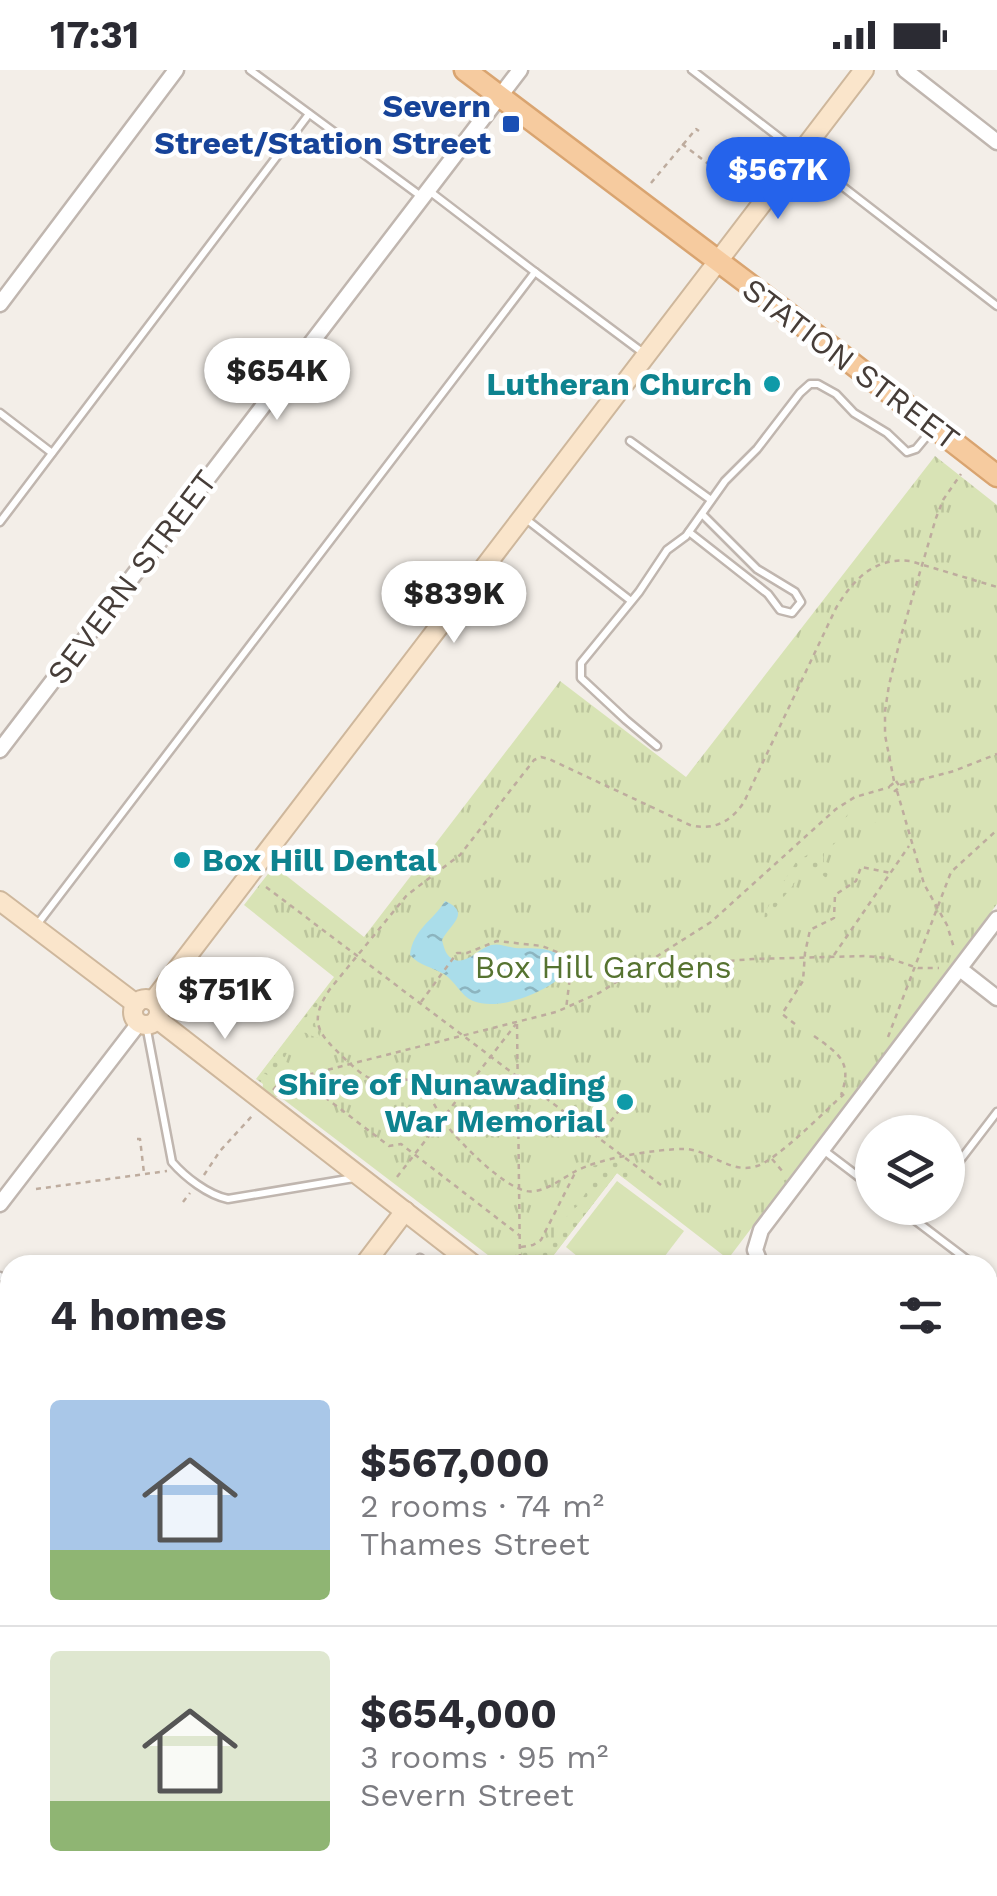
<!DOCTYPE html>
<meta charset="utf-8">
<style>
:root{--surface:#fff;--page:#f2f2f3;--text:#2b2b33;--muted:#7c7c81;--line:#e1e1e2;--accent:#2563eb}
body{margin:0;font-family:"Work Sans",sans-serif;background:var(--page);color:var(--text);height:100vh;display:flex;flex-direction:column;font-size:38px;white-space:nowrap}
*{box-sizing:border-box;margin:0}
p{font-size:32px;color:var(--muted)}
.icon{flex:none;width:55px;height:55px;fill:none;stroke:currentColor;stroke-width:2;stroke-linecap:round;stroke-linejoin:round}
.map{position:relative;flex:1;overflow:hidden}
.panel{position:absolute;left:0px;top:1185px;width:998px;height:642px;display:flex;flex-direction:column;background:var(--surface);border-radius:30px 30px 0 0;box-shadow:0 2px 8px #0004}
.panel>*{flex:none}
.fabs{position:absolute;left:855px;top:1045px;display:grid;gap:20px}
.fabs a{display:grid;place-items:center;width:110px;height:110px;border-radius:50%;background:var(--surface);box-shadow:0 2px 8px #0004;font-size:50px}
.price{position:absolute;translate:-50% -85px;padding:0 22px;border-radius:35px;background:#fff;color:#222;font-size:32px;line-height:65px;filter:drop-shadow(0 2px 5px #0008)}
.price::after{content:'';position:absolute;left:50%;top:60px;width:30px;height:22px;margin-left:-15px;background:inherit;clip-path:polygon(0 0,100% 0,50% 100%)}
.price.current{background:var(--accent);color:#fff}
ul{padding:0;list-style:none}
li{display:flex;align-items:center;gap:30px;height:250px;padding:0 50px}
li+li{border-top:2px solid var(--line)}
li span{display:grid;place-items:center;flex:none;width:280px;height:200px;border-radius:10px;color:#555}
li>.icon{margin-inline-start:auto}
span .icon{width:120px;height:120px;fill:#fffc;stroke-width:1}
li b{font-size:42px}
h2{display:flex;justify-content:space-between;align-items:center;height:120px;padding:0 50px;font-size:42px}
.status{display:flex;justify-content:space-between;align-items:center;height:70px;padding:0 50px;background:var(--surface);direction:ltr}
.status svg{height:28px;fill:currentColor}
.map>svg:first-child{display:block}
.grass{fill:#d8e3b5}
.park{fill:url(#park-tufts)}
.garden{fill:url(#garden-dots)}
.water{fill:url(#water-ripples)}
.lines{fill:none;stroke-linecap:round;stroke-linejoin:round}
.lane-casing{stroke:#c0b6af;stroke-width:11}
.street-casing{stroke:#c0b6af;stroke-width:19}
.secondary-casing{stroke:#ceb79c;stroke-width:22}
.primary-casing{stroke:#d9a470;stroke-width:25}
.path{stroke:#beac9e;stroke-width:2.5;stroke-dasharray:5 5;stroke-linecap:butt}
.lane{stroke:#fff;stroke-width:6}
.street{stroke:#fff;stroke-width:14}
.secondary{stroke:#fae5cb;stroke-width:18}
.primary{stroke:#f6cb9f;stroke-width:20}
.tram{stroke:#979797;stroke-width:2.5}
.transit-dot{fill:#1a4fb4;stroke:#fff;stroke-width:4}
.culture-dot{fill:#0f9aa8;stroke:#fff;stroke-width:4}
.labels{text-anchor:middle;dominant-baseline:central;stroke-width:9;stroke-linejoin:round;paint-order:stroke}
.transit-label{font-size:32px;font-weight:bold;fill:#164399;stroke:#fff;text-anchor:end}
.street-label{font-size:32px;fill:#463d38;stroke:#fff}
.culture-label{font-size:32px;font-weight:bold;fill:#0d838f;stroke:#fff;text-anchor:end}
.park-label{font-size:32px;fill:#567330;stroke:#fff}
</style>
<div class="status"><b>17:31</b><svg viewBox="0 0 49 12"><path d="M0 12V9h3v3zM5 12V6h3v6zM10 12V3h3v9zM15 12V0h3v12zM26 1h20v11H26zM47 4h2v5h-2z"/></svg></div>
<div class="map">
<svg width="997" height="1826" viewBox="0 0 997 1826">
<defs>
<pattern id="park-tufts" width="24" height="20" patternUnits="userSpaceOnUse" patternTransform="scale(2.5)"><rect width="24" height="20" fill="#d8e3b5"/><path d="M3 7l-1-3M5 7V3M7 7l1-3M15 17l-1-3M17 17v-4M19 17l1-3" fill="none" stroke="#bbc49c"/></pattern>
<pattern id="garden-dots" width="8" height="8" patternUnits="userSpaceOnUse" patternTransform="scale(2.5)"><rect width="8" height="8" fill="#d8e3b5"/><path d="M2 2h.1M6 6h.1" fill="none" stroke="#bbc49c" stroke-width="1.8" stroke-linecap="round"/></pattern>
<pattern id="water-ripples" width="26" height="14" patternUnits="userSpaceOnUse" patternTransform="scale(2.5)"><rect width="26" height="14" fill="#aaddea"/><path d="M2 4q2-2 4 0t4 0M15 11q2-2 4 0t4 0" fill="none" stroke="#8cb4bf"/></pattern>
</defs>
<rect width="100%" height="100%" fill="#f3eee8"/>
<polygon class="grass" points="617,1111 684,1161 658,1195 588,1195 566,1177"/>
<polygon class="park" points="935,386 997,435 997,834 728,1189 617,1103 546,1195 501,1195 279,1026 271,1029 262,1022 263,1014 256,1009 334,907 244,835 274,796 364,867 560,611 686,707"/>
<g class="garden">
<path d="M864 737 876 742 878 751 875 753 867 739 855 743C852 749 840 768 836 772 827 782 824 775 823 792L831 799 826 808 818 801H804L769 846V853L764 852 765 842 796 792 815 780 838 757 848 744Z"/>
<path d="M324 921C317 937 309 950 321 969L301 962 296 963 284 989 292 1005C280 1009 272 1009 262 1002Z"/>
<polygon points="623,1090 634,1098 632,1103 625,1109 617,1103 546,1195 523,1195 522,1180 529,1179 540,1185 551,1178 557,1157 578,1135 585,1124 590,1116 591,1096"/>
</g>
<path class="water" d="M445 831C472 843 450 854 442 870 444 878 446 887 455 890 467 894 480 878 491 875 500 873 507 877 515 878 534 879 567 875 567 901 550 921 500 942 473 931 461 926 455 911 444 904 432 897 420 896 410 885 413 859 433 851 445 831Z"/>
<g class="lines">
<g class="lane-casing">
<g id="lane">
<polyline points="250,0 422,127"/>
<polyline points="692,0 997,236"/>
<polyline points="535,202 646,285"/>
<polyline points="0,343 52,383"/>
<polyline points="630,371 711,430"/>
<polyline points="526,449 631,531"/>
<polyline points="0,452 309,44"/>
<polyline points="689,462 768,524 780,540 792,543 801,532 795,522 757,499 702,444"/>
<polyline points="657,676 626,650 581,608 581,593 639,522 667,480 686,466 725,411 757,379 800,323 810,314 818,314 836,324 854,343 887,363 907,382 916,379 931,361"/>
<polyline points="36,856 535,202 428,120"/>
<path d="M146 955 172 1092C185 1107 208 1125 228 1129L354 1108"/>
<polyline points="822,1079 872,1117"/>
<polyline points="948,1106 997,1042"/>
<polyline points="899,1138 974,1195"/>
<polyline points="914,1149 923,1138"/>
<polyline points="415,1195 420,1188 428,1195"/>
<polyline points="0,1206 1,1207"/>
<polyline points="988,1206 997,1213"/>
<polyline points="0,1325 10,1315"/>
<polyline points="0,1761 10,1768"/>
<polyline points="314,1826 320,1818"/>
<polyline points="983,1826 997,1808"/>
</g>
</g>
<g class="street-casing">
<g id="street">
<polyline points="905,0 997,72"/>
<polyline points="0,234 176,0"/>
<polyline points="0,680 520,0"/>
<polyline points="960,899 997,928"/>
<polyline points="0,1134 139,953"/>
<polyline points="761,1195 755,1180 761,1160 997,849"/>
<polyline points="988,1370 997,1377"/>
<polyline points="0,1635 10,1642"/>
<polyline points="212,1818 223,1826"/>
<polyline points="574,1818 585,1826"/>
</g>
</g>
<g class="secondary-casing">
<g id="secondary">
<polyline points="0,831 136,934"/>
<circle cx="146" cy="942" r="13"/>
<polyline points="153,931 864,0"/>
<polyline points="157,949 474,1195"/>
<polyline points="364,1195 405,1141"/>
<polyline points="988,1591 997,1598"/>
<polyline points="0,1671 10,1657"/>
</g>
</g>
<g class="primary-casing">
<g id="primary">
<polyline points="465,0 787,243 997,406"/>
<polyline points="988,1617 997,1605"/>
<polyline points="988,1686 997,1674"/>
<polyline points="819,1826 826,1818"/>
<polyline points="863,1826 871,1818"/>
</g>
</g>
<g class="path">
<polyline points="682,74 727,108 739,92"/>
<polyline points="651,113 696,59 699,61"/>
<polyline points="894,711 885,665 885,641 889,615 901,566 936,448 943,430 961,404"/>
<polygon points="896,711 900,717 895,721 890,716"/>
<polyline points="900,715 954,701 997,684"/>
<polyline points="897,721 924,814 947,855 954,878"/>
<polyline points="266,817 661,1115"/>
<polyline points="834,885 909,776"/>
<polyline points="650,893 667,896 753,889 865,886 888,888 918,898 939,898"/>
<polyline points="421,932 457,883 467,883 497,871 542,876 567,886 571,899 566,939"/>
<polyline points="517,954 520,1195"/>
<polyline points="795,954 782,944 803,911 805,883 810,860 834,848 835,825 856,811 861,797 891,803"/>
<path d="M814 966C839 984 853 992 841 1025"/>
<polyline points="888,967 951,802 997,760"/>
<polyline points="301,1009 389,1076 401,1074 519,1165"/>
<polyline points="273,1020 279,1013 299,1007 556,942 599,923 711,852 836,739 855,727 890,717"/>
<path d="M844 1024C826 1040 777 1090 757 1096 731 1105 710 1080 685 1079 656 1079 599 1088 574 1102 560 1110 542 1124 526 1121 502 1116 459 1072 445 1053 437 1041 431 1025 420 1015 406 1004 391 1013 376 1010 364 1008 354 997 345 989 319 964 307 953 330 919L407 825 460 785 534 690 541 687 549 689 690 755C713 761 731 752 744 732L836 538C853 510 874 487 910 491L997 517"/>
<polyline points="598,1067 621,1038"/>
<polyline points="137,1069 140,1069 144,1103"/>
<polyline points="772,1089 783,1102"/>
<polyline points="204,1105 220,1081 252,1046"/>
<polyline points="397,1107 516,954"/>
<polyline points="36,1119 167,1101"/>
<polyline points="183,1132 190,1123"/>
<polyline points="521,1177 533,1175 541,1170 575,1103"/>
</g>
<use href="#lane" class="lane"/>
<use href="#street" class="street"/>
<use href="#secondary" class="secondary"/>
<use href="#primary" class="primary"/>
<g class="tram">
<polyline points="988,1643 997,1631"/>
<polyline points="845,1826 852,1818"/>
</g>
</g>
<rect class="transit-dot" x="501" y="44" width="20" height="20" rx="5"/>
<g class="culture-dot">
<circle cx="772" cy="314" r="10"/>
<circle cx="182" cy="790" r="10"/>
<circle cx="625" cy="1032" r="10"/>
</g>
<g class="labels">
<g class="transit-label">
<text x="491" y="36">Severn<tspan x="491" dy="37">Street/Station Street</tspan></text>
</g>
<g class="street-label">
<text transform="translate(851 294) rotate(37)">STATION STREET</text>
<text transform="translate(132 507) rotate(-53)">SEVERN STREET</text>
</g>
<g class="culture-label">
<text x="752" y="314">Lutheran Church</text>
<text x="202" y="790" text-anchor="start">Box Hill Dental</text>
<text x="605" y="1014">Shire of Nunawading<tspan x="605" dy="37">War Memorial</tspan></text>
</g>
<g class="park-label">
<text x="603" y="897">Box Hill Gardens</text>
</g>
</g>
</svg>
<div class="fabs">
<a><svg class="icon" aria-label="layers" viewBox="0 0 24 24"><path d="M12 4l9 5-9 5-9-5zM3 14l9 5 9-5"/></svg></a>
</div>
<b class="price current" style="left:778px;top:152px">$567K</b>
<b class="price" style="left:277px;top:353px">$654K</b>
<b class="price" style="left:454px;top:576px">$839K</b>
<b class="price" style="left:225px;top:972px">$751K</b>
<section class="panel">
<h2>4 homes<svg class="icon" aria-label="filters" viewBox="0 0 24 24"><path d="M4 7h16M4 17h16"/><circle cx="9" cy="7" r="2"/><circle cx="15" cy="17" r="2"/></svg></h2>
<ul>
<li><span style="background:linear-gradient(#a9c7e8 75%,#8fb573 0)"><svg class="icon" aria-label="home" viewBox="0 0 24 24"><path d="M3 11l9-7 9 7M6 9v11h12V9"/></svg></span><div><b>$567,000</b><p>2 rooms · 74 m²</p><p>Thames Street</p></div></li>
<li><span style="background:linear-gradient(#dfe7d0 75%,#8fb573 0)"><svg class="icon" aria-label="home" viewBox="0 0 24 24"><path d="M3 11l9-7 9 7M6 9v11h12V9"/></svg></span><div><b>$654,000</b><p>3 rooms · 95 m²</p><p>Severn Street</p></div></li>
</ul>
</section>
</div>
